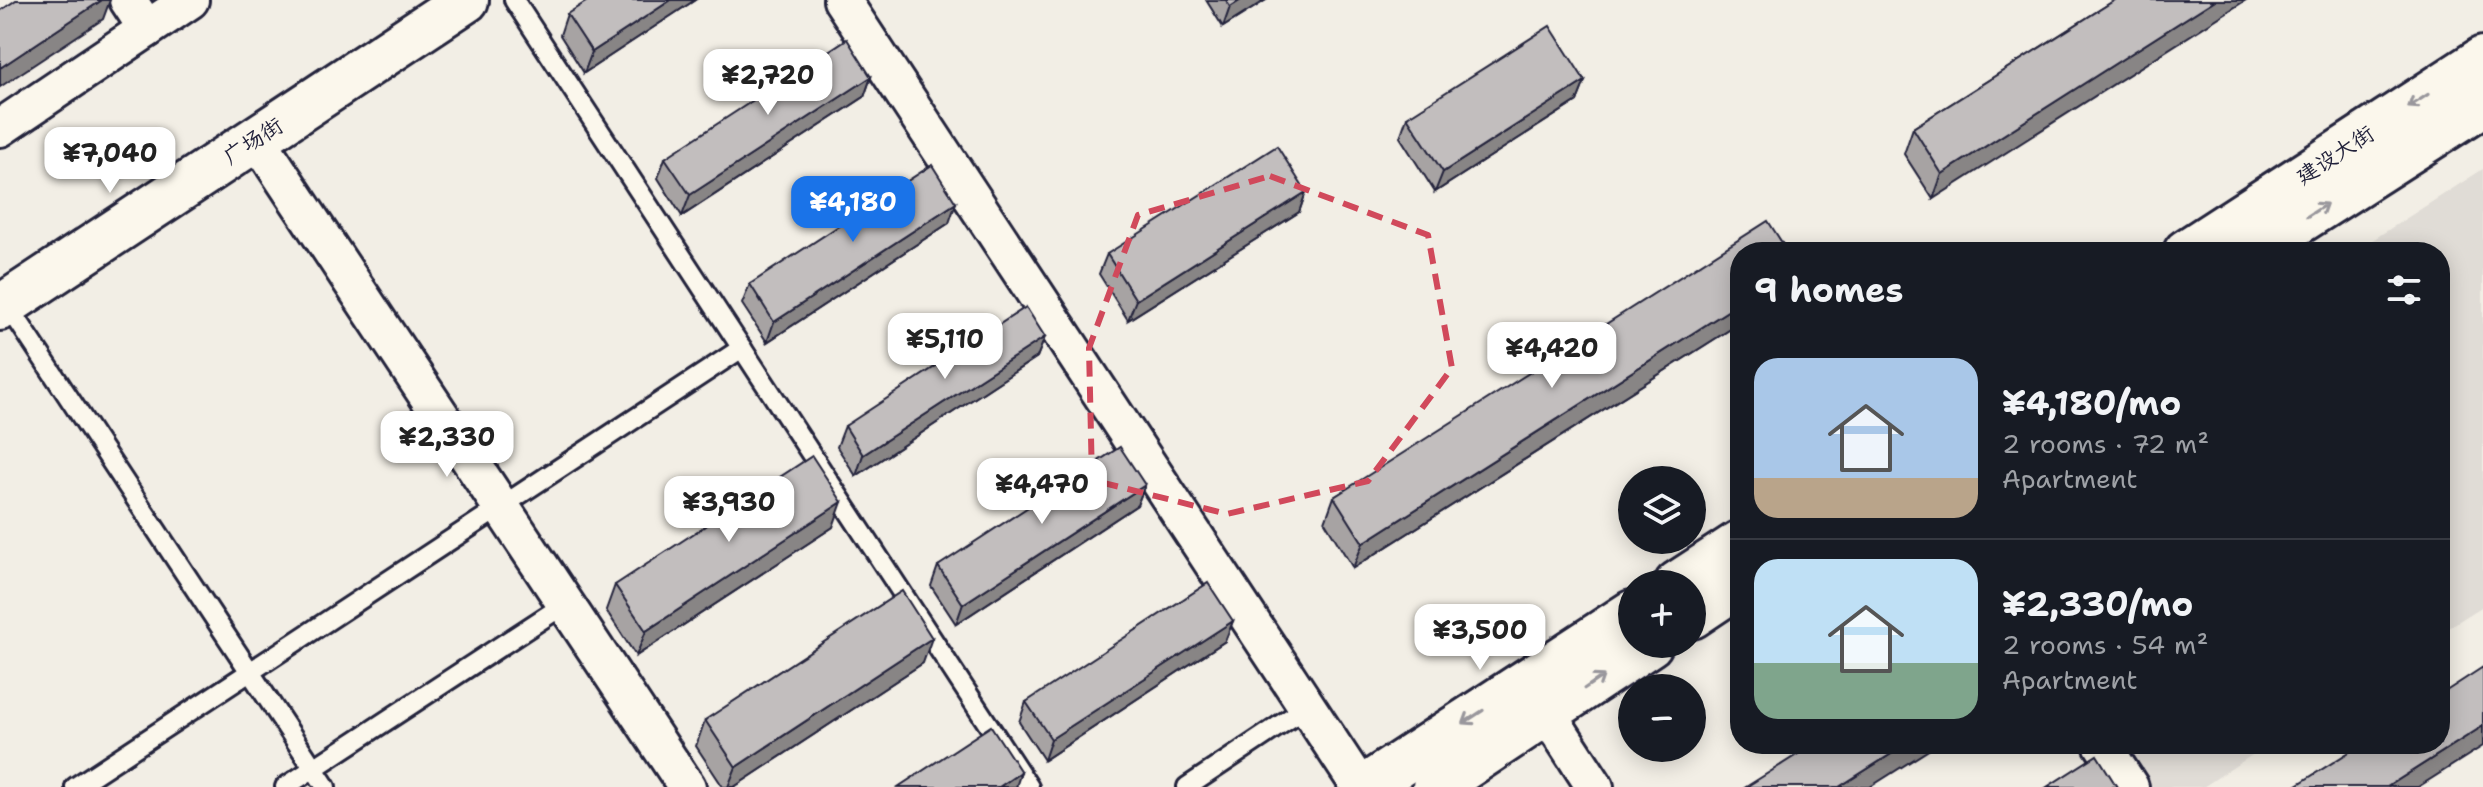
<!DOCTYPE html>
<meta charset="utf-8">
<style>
:root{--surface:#171b24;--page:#242831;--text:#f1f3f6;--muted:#9ea1a6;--line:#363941;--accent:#1a73e8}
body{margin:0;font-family:"Shantell Sans","LXGW WenKai TC",sans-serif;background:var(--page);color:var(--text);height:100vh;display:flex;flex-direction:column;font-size:30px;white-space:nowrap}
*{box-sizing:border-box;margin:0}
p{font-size:26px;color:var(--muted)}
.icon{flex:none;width:44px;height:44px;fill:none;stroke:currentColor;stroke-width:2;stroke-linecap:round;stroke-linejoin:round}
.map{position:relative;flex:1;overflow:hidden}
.drawer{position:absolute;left:1730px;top:242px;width:720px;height:512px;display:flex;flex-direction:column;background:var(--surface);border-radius:32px;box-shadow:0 4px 20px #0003}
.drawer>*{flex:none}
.tools{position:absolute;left:1618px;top:466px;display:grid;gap:16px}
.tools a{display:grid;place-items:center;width:88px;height:88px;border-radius:50%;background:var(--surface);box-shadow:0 4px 20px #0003;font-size:40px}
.price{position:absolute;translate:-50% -68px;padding:0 18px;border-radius:16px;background:#fff;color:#222;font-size:26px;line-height:52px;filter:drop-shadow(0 2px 4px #0008)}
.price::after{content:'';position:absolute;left:50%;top:48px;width:24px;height:18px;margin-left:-12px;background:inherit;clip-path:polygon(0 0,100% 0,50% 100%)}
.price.active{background:var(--accent);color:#fff}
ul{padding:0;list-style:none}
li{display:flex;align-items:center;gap:24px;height:200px;padding:0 24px}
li+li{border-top:2px solid var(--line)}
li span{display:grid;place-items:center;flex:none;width:224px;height:160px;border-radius:24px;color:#555}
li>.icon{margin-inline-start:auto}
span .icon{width:96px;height:96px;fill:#fffc;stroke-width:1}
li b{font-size:34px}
h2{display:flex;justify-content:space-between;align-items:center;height:96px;padding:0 24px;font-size:34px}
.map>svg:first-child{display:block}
.built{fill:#e0dcd6}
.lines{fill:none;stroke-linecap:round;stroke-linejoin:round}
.lane-casing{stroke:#22223b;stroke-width:24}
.street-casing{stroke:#22223b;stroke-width:42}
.secondary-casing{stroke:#22223b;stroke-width:50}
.lane{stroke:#fbf7ec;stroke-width:18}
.street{stroke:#fbf7ec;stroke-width:36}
.secondary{stroke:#fbf7ec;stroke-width:44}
.wall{fill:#a7a3a3;stroke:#22223b;stroke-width:2}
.shaded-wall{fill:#888585;stroke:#22223b;stroke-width:2}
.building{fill:#c2bebe;stroke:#22223b;stroke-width:2}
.oneway{stroke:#99979c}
.marked{fill:none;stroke:#d1495b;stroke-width:6;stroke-dasharray:16 10;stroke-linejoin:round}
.labels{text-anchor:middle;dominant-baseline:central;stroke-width:6;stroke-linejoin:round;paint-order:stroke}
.street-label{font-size:22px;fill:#22223b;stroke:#fbf7ec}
</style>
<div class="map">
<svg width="2483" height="787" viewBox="0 0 2483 787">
<rect width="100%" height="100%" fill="#f2eee5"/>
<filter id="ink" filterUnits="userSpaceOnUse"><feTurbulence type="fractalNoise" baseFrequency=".0125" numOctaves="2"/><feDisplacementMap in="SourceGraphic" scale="16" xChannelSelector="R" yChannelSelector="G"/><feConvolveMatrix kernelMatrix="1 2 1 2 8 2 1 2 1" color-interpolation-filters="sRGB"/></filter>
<g filter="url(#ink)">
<g class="built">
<polygon points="2483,169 2483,606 2440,633 2440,252 2354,252"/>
<polygon points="2112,744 2269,744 2203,787 2140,787"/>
</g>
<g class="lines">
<g class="lane-casing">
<g id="lane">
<polyline points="514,0 1029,787"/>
<polyline points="7,304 326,787"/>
<polyline points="75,787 742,348"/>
<polyline points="285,787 565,604"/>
<polyline points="1187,787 1307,707"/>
</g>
</g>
<g class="street-casing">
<g id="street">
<polyline points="128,0 147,29"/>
<polyline points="842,0 1360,787"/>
<polyline points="0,128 190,0"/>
<polyline points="257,139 687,787"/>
<polyline points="1547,713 1595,787"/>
<polyline points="2102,744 2130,787"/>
</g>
</g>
<g class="secondary-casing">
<g id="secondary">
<polyline points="2186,252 2483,59"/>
<polyline points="2251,252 2483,104"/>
<polyline points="0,308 466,0"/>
<polyline points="1677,584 1740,543"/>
<polyline points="1692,616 1740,584"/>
<polyline points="1365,787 1632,613"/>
<polyline points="1435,787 1650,644"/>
</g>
</g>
<use href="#lane" class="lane"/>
<use href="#street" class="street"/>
<use href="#secondary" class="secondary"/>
</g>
<g class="wall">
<polygon points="695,0 584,73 560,35 567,14"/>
<polygon points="1206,0 1266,0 1223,27"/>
<polygon points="2115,0 1933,199 1904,154 1913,128"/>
<polygon points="871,77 864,97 682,216 658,178 665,158"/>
<polygon points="1585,81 1577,101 1435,192 1400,137 1407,117"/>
<polygon points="1306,192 1299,212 1128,320 1099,274 1107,254"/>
<polygon points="949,223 767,342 742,304 750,284"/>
<polygon points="1740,252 1740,323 1353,568 1325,522 1334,497"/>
<polygon points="1045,337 1037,357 856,476 837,447 845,426"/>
<polygon points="1145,485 1137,505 956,624 931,586 938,566"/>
<polygon points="833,527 636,656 606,610 615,585"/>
<polygon points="1233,621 1225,641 1044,760 1019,722 1026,702"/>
<polygon points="923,663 734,787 723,787 696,746 705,720"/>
</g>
<g class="shaded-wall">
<polygon points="102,0 110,0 103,19 0,87 0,68"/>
<polygon points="671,0 695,0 584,73 592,52"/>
<polygon points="1241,0 1266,0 1223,27 1230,7"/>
<polygon points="2215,0 2246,0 1933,199 1942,174"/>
<polygon points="871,77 864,97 682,216 690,195"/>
<polygon points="1585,81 1577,101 1435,192 1443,172"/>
<polygon points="1306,192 1299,212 1128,320 1136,300"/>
<polygon points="956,203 949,223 767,342 774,322"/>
<polygon points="1740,303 1740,323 1353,568 1363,543"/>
<polygon points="1045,337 1037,357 856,476 863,455"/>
<polygon points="1145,485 1137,505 956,624 963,604"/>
<polygon points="842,502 833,527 636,656 646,631"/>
<polygon points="1233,621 1225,641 1044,760 1051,739"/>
<polygon points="932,638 923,663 734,787 728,787 736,767"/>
<polygon points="2483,726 2483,746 2418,787 2387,787"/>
<polygon points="1907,744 1938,744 1870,787 1839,787"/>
<polygon points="1021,772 1016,787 999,787"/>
</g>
<g class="building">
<polygon points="16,0 102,0 0,68 0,11"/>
<polygon points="589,0 671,0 592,52 567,14"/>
<polygon points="1226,0 1241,0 1230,7"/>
<polygon points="2115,0 2215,0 1942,174 1913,128"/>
<polygon points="1550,26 1585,81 1443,172 1407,117"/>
<polygon points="847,39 871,77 690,195 665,158"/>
<polygon points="1277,146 1306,192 1136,300 1107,254"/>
<polygon points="932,165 956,203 774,322 750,284"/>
<polygon points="1768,221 1788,252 1740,252 1740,303 1363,543 1334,497"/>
<polygon points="1026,307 1045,337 863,455 845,426"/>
<polygon points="1120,447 1145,485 963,604 938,566"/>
<polygon points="812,456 842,502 646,631 615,585"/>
<polygon points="1208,583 1233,621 1051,739 1026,702"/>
<polygon points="902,591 932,638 736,767 705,720"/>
<polygon points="2483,667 2483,726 2387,787 2294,787 2362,744 2440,744 2440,695"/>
<polygon points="991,726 1021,772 999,787 898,787"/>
<polygon points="1814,744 1907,744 1839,787 1746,787"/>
<polygon points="2097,755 2117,787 2047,787"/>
</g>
<defs><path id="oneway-shaft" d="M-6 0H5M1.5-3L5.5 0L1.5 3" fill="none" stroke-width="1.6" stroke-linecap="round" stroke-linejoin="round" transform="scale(2)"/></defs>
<g class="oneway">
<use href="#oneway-shaft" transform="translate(2418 101) rotate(147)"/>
<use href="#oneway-shaft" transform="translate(2317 210) rotate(-33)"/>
<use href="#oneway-shaft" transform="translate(1594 682) rotate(-34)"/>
<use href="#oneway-shaft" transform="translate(1473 717) rotate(147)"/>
</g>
</g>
<path class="marked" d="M1270 176 1428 235 1452 368 1368 481 1227 514 1092 480 1089 348 1138 215Z"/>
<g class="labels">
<g class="street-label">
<text transform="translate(253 141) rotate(-33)">广场街</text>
<text transform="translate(2335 155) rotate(-33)">建设大街</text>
</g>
</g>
</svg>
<div class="tools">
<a><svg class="icon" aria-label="layers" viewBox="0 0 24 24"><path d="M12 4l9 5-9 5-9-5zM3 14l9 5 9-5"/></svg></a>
<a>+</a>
<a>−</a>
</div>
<b class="price" style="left:768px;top:117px">¥2,720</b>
<b class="price" style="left:110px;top:195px">¥7,040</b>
<b class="price active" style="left:853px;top:244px">¥4,180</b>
<b class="price" style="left:945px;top:381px">¥5,110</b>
<b class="price" style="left:1552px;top:390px">¥4,420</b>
<b class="price" style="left:447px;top:479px">¥2,330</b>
<b class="price" style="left:1042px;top:526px">¥4,470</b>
<b class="price" style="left:729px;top:544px">¥3,930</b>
<b class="price" style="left:1480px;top:672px">¥3,500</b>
<section class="drawer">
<h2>9 homes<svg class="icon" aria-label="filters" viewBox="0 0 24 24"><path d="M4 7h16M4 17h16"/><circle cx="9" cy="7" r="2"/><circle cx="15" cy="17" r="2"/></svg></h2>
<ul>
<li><span style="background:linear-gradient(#a9c7e8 75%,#b9a48a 0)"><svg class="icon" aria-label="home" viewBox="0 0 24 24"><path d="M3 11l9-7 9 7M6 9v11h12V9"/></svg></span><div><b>¥4,180/mo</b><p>2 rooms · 72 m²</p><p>Apartment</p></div></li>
<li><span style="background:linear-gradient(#bfe0f5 65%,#7fa58c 0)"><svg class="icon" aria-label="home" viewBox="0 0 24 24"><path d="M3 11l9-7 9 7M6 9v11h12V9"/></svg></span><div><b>¥2,330/mo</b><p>2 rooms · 54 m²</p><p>Apartment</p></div></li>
</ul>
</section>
</div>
